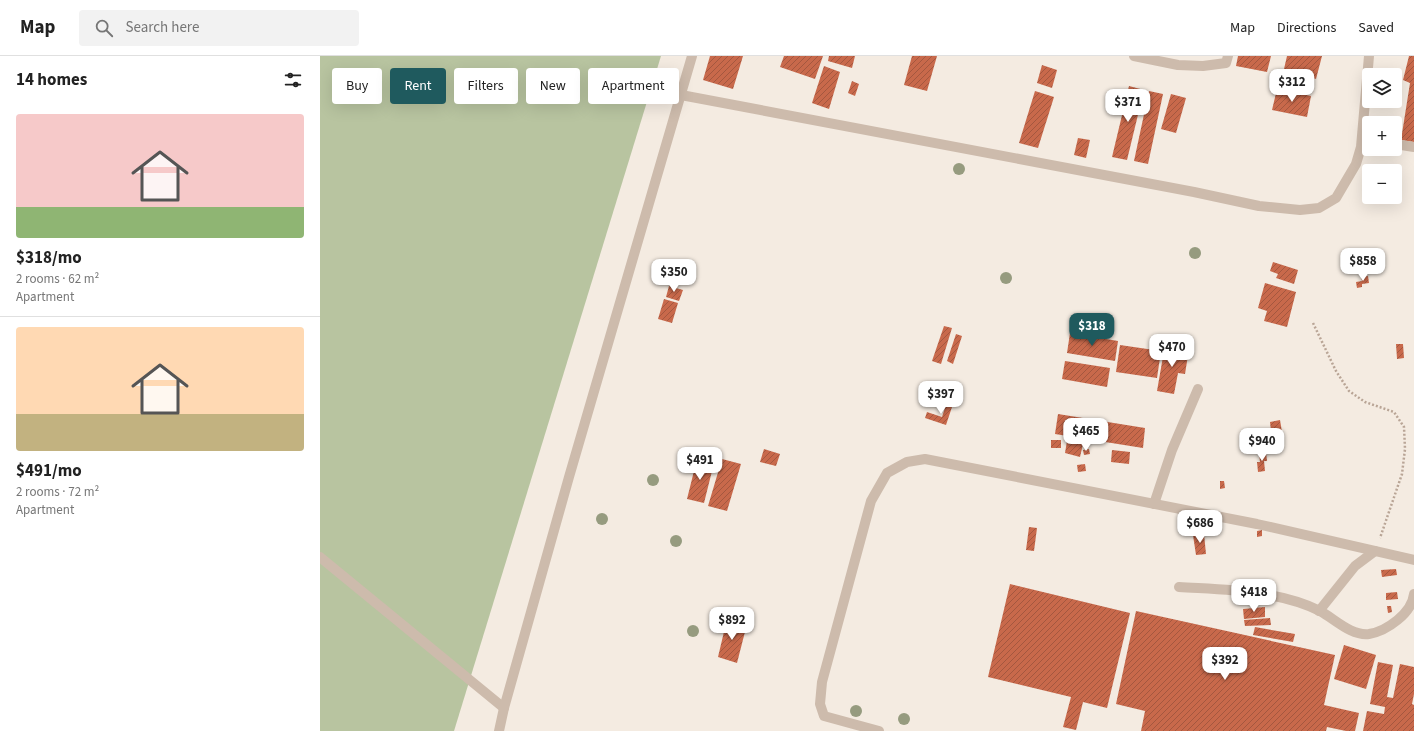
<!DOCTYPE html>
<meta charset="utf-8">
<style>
:root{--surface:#fff;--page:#f2f2f2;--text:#222;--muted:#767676;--line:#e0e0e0;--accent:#1f5a5e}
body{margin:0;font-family:"Source Sans 3",sans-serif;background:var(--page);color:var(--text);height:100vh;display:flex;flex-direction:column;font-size:15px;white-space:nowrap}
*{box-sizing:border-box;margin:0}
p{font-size:13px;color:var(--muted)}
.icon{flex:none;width:22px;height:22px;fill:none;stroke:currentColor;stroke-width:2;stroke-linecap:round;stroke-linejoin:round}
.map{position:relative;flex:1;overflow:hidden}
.drawer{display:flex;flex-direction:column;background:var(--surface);width:320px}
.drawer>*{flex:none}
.guide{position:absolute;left:12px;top:12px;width:380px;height:36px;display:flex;gap:8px}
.tools{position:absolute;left:1042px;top:12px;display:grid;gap:8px}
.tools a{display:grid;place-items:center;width:40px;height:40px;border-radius:4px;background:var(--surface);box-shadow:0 4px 16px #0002;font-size:20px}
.price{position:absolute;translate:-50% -34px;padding:0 9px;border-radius:8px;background:#fff;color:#222;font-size:13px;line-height:26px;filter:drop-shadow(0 1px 2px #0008)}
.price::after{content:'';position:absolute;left:50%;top:24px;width:12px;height:9px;margin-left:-6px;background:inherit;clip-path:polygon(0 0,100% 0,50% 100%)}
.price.selected{background:var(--accent);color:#fff}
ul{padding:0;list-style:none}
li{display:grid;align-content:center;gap:8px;height:212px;padding:0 16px}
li+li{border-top:1px solid var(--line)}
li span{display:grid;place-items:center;height:124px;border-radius:4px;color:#555}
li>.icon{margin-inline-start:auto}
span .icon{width:72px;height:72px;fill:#fffc;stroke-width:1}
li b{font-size:17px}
h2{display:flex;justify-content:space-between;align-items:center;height:48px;padding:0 16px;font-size:17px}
.pill{padding:0 14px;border-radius:4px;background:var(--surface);box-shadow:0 4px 16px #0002;font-size:14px;line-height:36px}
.pill.selected{background:var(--accent);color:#fff}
header{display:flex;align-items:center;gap:24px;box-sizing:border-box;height:56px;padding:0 20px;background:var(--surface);border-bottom:1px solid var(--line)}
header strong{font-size:19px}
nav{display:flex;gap:22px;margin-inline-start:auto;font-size:14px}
.search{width:280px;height:36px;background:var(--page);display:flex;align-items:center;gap:10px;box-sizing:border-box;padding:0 14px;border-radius:4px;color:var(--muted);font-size:15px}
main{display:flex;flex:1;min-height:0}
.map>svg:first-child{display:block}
.garden{fill:#b8c4a0}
.building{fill:url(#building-hatch)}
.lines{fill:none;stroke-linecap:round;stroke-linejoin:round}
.path{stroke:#b9a596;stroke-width:2.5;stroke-dasharray:2 2;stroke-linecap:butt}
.minor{stroke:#cdbbac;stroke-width:10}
.tree{fill:#969b7f}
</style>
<header>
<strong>Map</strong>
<div class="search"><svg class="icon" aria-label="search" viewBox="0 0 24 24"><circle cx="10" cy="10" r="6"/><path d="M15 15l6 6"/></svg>Search here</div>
<nav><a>Map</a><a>Directions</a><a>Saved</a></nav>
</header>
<main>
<section class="drawer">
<h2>14 homes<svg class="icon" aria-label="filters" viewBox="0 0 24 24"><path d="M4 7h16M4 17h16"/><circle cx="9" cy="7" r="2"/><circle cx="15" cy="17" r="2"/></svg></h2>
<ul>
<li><span style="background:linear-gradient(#f6c9c9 75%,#8fb573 0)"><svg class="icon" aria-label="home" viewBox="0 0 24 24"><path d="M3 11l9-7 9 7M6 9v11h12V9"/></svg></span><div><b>$318/mo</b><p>2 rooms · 62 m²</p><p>Apartment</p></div></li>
<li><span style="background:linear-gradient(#ffd9b3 70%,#c2b280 0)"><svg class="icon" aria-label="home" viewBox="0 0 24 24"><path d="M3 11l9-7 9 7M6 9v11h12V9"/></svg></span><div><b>$491/mo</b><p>2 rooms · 72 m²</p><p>Apartment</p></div></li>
</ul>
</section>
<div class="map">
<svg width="1094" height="675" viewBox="0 0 1094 675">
<defs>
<pattern id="building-hatch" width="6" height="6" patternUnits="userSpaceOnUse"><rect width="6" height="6" fill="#c8694b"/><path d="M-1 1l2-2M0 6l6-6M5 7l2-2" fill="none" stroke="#a4573f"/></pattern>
</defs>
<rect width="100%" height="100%" fill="#f4ebe1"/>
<polygon class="garden" points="0,0 341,0 134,675 0,675"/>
<g class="building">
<polygon points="390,0 423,0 413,33 383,24"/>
<polygon points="464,0 503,0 495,23 460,11"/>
<polygon points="509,0 535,0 532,12 508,5"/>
<polygon points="592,0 617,0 607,35 584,29"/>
<polygon points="918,0 951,0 947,16 916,10"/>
<polygon points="967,0 1002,0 996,23 964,13"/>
<polygon points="1089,0 1094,0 1094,86 1081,84 1090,27 1083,24"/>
<polygon points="722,9 737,14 732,32 717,27"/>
<polygon points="504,10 520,16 509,53 492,47"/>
<polygon points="532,25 539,28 535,40 528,37"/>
<polygon points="809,30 824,34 807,104 792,101"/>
<polygon points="957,33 991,40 987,61 952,54"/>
<polygon points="715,35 734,41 718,92 699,87"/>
<polygon points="829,35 843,38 828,108 814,105"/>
<polygon points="851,38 866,42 856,77 841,73"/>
<polygon points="758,82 770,84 766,102 754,99"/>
<polygon points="953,206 978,214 974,228 956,222 958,218 950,215"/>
<polygon points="1048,220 1049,227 1042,228 1042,231 1037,232 1036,226 1042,225 1041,221"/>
<polygon points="945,227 976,236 967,271 944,265 947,255 938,252"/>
<polygon points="349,230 363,234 359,245 346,241"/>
<polygon points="344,243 358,247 352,267 338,263"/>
<polygon points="624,270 632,272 621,308 612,305"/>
<polygon points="750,277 798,285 795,305 747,297"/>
<polygon points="636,278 642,280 633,308 627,305"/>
<polygon points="1076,288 1083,288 1084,302 1077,303"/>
<polygon points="800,289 841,295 837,322 796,316"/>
<polygon points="845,289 869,293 865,318 858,317 854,338 837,335"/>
<polygon points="745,305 790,312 787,331 742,323"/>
<polygon points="627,346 633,348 626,369 605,362 607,356 622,361"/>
<polygon points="738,358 825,372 823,392 735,378"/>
<polygon points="960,364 963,382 952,384 950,366"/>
<rect x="731" y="384" width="10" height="8"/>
<polygon points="747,385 763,388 760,401 745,397"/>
<polygon points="444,393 460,398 456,410 440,406"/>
<polygon points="769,393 770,398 764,399 763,394"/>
<polygon points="792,394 810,396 809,408 791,406"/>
<polygon points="946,396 947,405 944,405 945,415 938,416 937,406 940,406 939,397"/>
<polygon points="377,403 394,407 384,447 367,443"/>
<polygon points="402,403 421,408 407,455 388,450"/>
<polygon points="765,408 766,415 758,416 757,409"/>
<polygon points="900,425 904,425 905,432 900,433"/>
<polygon points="709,471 717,472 714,495 706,494"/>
<polygon points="942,474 942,480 937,481 937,475"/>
<polygon points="884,478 886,498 876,499 873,479"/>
<polygon points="1076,513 1077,519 1062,521 1061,514"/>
<polygon points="690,528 810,557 787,652 763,646 756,674 743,671 751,641 668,621"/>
<polygon points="1077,536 1078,543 1066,544 1066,537"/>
<polygon points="1067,550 1071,550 1072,556 1068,557"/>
<polygon points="945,551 945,561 924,563 923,553"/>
<polygon points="816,555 1015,599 1004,649 1039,657 1035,675 1026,675 1007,671 1006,675 821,675 825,655 796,648"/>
<polygon points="950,562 951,569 925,570 924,564"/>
<polygon points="407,563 427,568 417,607 398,601"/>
<polygon points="935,571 975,578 973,586 933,579"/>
<polygon points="1024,589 1056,599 1046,633 1014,623"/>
<polygon points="1058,606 1073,609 1067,641 1073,642 1080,608 1094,611 1094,638 1092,648 1094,649 1094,675 1043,675 1047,655 1064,658 1065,651 1050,648"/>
</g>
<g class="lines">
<polyline class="path" points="993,267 1016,315 1029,335 1045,346 1074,356 1084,371 1085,393 1082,418 1060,482"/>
<g class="minor">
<polyline points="814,0 858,9 883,10 906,7 908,0"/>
<polyline points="361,39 874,136 939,150 980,154 999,152 1016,142 1036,108 1041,91 1049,0"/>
<polyline points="1075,88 1094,91"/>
<polyline points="834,448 852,394 878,333"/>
<polyline points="0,501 184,652"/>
<path d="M859 531C905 534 958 534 1000 555 1015 563 1031 580 1049 578 1067 575 1092 557 1094 538"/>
<polyline points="999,555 1035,510 1055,495"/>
<polyline points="179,675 184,652 249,421 372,0"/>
<polyline points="559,675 504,660 500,648 502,626 551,445 567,417 587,406 605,403 937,468 1094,504"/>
</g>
</g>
<g class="tree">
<circle cx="639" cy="113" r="6"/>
<circle cx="875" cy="197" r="6"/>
<circle cx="686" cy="222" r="6"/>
<circle cx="614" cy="341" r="6"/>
<circle cx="333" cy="424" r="6"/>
<circle cx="282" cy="463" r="6"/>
<circle cx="356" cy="485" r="6"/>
<circle cx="373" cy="575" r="6"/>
<circle cx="536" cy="655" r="6"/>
<circle cx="584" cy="663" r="6"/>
</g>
</svg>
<div class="tools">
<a><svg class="icon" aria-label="layers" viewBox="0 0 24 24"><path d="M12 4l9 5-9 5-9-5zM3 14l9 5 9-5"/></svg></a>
<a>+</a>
<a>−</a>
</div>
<b class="price" style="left:972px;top:47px">$312</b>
<b class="price" style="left:808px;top:67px">$371</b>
<b class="price" style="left:1043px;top:226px">$858</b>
<b class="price" style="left:354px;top:237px">$350</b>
<b class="price selected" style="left:772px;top:291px">$318</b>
<b class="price" style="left:852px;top:312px">$470</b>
<b class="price" style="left:621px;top:359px">$397</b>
<b class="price" style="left:766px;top:396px">$465</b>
<b class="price" style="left:942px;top:406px">$940</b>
<b class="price" style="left:380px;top:425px">$491</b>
<b class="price" style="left:880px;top:488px">$686</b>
<b class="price" style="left:934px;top:557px">$418</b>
<b class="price" style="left:412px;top:585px">$892</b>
<b class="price" style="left:905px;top:625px">$392</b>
<div class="guide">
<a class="pill">Buy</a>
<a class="pill selected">Rent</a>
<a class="pill">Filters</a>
<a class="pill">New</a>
<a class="pill">Apartment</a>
</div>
</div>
</main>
